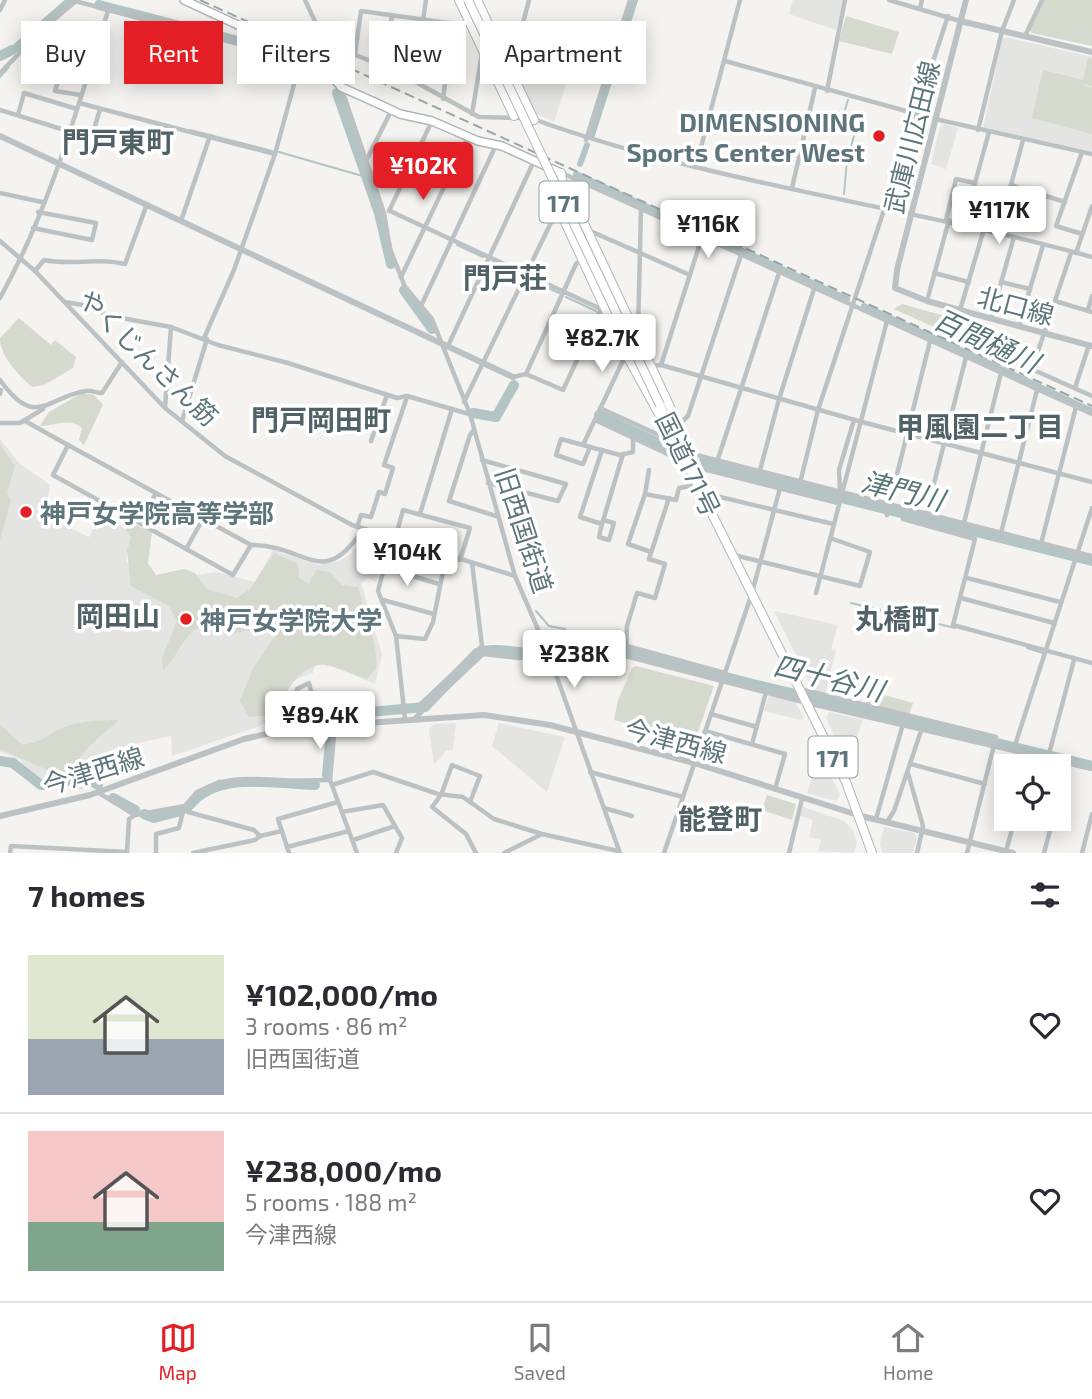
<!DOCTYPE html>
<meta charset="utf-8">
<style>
:root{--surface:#fff;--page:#f7f7f7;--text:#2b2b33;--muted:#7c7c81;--line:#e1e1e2;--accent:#e31f25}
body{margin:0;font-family:"Exo 2","Noto Sans JP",sans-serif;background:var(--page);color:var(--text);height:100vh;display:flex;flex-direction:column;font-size:26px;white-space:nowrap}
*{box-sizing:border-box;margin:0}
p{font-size:23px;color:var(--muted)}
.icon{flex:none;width:38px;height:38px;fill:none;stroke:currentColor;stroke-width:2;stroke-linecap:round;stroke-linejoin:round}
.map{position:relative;height:853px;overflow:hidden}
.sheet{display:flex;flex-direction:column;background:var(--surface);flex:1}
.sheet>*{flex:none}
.banner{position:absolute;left:21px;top:21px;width:700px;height:63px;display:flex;gap:14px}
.fabs{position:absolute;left:994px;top:754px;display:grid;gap:14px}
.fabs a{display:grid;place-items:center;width:77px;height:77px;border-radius:0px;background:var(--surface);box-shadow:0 4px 18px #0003;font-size:35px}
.price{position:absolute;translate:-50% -60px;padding:0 16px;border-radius:7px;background:#fff;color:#222;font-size:23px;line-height:46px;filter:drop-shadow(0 2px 4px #0008)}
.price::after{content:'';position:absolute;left:50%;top:42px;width:21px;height:16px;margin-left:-10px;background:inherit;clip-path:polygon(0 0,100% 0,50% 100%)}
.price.on{background:var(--accent);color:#fff}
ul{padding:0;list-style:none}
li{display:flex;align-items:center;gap:21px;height:175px;padding:0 28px}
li+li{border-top:2px solid var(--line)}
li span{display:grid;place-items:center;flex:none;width:196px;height:140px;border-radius:0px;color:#555}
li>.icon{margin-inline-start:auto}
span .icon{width:84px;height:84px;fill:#fffc;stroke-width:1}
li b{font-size:30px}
h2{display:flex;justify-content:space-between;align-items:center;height:84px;padding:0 28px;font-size:30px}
.chip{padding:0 24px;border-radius:0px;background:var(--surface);box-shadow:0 4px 18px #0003;font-size:24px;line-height:63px}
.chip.on{background:var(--accent);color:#fff}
.tab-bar{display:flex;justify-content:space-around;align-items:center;height:98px;border-top:2px solid var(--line);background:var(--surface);font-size:19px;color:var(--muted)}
.tab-bar a{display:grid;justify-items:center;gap:4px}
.tab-bar .on{color:var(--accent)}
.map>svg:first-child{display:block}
.built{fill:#e4e4e3}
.green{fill:#d5d9ce}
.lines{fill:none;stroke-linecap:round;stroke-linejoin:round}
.stream{stroke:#b3c4c4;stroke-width:2}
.canal{stroke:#b3c4c4;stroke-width:6}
.river{stroke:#b3c4c4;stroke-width:10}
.secondary-casing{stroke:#aeb6b8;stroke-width:10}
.trunk-casing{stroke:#b1b6b8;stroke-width:10}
.minor{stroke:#bcc2c4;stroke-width:4.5}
.tertiary{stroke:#bcc2c4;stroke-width:6}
.secondary{stroke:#fff;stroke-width:7}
.trunk{stroke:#fff;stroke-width:8}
.rail{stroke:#9ba5a8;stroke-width:2;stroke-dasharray:10 5;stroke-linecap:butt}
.trunk-bridge-casing{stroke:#b1b6b8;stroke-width:10;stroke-linecap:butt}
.trunk-bridge{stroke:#fff;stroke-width:8}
.poi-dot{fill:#e31f25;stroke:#fff;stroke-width:2.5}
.labels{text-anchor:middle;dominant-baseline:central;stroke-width:7;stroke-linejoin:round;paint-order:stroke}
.shield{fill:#fff;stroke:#8e9fa3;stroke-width:2}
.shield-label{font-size:24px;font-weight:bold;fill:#5e767b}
.poi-label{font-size:26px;font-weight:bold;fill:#5e767b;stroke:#fff;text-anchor:start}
.street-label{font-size:26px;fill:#5e767b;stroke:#fff}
.neighbourhood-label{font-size:28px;font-weight:bold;fill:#506266;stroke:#fff}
.water-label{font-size:28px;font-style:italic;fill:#597778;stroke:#fff}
</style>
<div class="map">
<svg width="1092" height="853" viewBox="0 0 1092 853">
<rect width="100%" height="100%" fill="#f4f3ef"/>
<g class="built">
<polygon points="793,0 843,0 836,30 789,14"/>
<polygon points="1005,37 1092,57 1092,151 983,128 1002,39"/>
<polygon points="522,40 575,56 554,122 535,113 513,66"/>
<polygon points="944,124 958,128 946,169 931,164 940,127"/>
<polygon points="0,439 19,463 50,485 45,516 89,537 101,515 132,533 126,560 138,584 216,572 255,582 273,550 319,565 339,561 351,554 366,532 387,541 376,582 368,578 361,583 382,654 375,684 317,660 313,673 295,679 280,699 274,719 257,727 172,756 171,736 116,748 90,770 89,779 96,786 70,792 67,780 36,784 19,759 0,752"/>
<polygon points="774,611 838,625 831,649 836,651 825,694 814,691"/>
<polygon points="769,695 795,702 804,718 800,720 764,711"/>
<polygon points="829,712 863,720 848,763 826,718"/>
<polygon points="456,723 453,749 446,751 434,765 429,729 434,724"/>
<polygon points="499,723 565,737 547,792 492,746"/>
<polygon points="821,754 840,795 836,801 807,793"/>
<polygon points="803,807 844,821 853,830 857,843 854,853 818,851 821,840 809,837 813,820 800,816"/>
<polygon points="884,827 914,833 917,838 913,853 882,853 880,843"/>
</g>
<g class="green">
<polygon points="1044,0 1092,0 1092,46 1032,33 1030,30"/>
<polygon points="846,16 899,32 892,54 839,41"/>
<polygon points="1088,58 1092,59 1092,86 1081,84 1092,88 1092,134 1032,118 1043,70 1083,80"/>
<polygon points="902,304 952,318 955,322 951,335 894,309"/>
<path d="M19 318 51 345 55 340 76 357 73 368 44 385 32 387C19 375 0 357 0 338Z"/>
<path d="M82 393 94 395 103 405 84 445 79 440 82 428C69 417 56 426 40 426L49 412Z"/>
<polygon points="0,444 15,466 7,493 11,500 0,540"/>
<path d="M128 522 152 532 148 563 156 575 184 569 195 573 207 589 237 598 250 589 274 553 298 564 299 578 309 584 316 570 330 572 342 585 358 587 375 646 377 666 367 679C354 675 338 667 325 665 300 662 283 698 272 715L249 717 240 701 253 668 280 629 274 620C263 626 242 634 229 633 218 633 211 628 195 629 181 641 176 658 163 671L162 658 177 621 169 606 131 586 127 551 131 537 125 528Z"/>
<polygon points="636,666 714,686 694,743 614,720 618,700 632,668"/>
<polygon points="870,691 913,703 909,715 865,705"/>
<path d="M119 720 88 747 69 771 52 772 0 749V725L23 745C43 741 41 739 58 730 74 721 101 720 119 720Z"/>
<polygon points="767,795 796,804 792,820 762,810"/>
</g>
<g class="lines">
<g class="stream">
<polyline points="0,77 9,67"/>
<polyline points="710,124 734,131"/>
<polyline points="190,130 272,151"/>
<polyline points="279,152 366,177"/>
<polyline points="844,194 847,160 857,126 841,123 848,100"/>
<polyline points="457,245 483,257"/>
<polyline points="493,262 499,265"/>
<polyline points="529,279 559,293"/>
<polyline points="566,297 596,311"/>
<polyline points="851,603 955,628"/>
<polyline points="536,611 549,626 565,629"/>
<polyline points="1027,648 1043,653"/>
</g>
<g class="canal">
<polyline points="592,135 635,0"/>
<polyline points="580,164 587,145"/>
<polyline points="576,174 847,299"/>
<polyline points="864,306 1092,411"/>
</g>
<g class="river">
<polyline points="99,5 292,55"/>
<polyline points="18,47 70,2"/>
<polyline points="0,56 12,50"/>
<polyline points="337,93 379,213 391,264"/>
<polyline points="404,290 432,329"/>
<polyline points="473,413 496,417 514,385"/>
<polyline points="599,415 669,448"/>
<polyline points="702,463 1092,561"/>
<polyline points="555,646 571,639 586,640 749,683 1092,766"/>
<path d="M347 714 425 707 477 653C498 645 520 656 541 652"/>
<polyline points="0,761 13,763 41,785 84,777 98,785"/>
<polyline points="327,775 331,732"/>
<polyline points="113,798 135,810"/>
<path d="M189 806C217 770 274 784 315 785"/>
<polyline points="144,814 154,818 181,811"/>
</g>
<g class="secondary-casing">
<polyline id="secondary" points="184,0 322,64 341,87 381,105 400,114 432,121 478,141 502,146 561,173"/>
</g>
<g class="trunk-casing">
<g id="trunk">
<polyline points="459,0 514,116"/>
<polyline points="477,0 534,120"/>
<polyline points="561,173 564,193 558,207 626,354 664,423"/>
<polyline points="566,185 671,409 671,425"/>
<polyline points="660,405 671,432 846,782 872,853"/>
</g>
</g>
<g class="minor">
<polyline points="71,0 301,60"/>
<polyline points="305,0 325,43 394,70 479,117 524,118"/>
<polyline points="889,0 960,21"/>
<polyline points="920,8 922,0"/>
<polyline points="0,10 5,0"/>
<polyline points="49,23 98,40"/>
<polyline points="73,33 55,91 81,95"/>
<polyline points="1025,36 1042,0"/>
<polyline points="25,46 61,68"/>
<polyline points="355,54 361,11 470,26"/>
<polyline points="725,61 935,119 1092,154"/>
<polyline points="508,65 519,38 529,0"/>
<polyline points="384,66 392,15"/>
<polyline points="0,73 49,23 75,2"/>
<polyline points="414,81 426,0"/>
<polyline points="341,87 384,213 390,249 405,287 432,319 470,414 515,576 549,655 620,853"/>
<polyline points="827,91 845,0"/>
<polyline points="443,99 453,25"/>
<polyline points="79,103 275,154"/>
<polyline points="0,110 71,132"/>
<polyline points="472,114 482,53"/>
<polyline points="18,115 24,93 77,109"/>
<path d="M533 119C713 184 908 206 1092 257"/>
<polyline points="978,130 1002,31 1014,0"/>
<polyline points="586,140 630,0"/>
<polyline points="88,150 100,109"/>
<polyline points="1082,152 1056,226 1082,234"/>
<polyline points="365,163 391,111"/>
<polyline points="696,166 740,0"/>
<polyline points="562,173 1092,414"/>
<polyline points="1011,185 1065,202"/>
<polyline points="792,188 815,88"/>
<polyline points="0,193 42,202"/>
<polyline points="389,211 432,121"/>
<polyline points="390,211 601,309"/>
<polyline points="946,220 956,179 975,183"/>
<polyline points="181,221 210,136"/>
<polyline points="964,223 989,132"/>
<polyline points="33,228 92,240 96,223 38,212"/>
<polyline points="984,229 953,334 1092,396"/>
<polyline points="588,230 690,275"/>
<polyline points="998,233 1023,140"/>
<polyline points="0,241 35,271 165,408 225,456 352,525 515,576"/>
<polyline points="1076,253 1092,206"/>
<path d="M35 271 44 260C72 266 97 257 125 264L147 204"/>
<polyline points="934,273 969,282"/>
<polyline points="401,277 468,137"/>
<polyline points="1001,282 1030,289"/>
<path d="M0 298C50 208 77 109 108 11"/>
<polyline points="927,301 949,220"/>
<polyline points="1055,301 1092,312"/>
<polyline points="65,302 83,305 110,316 171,327 218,345 288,363 397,398 407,396 469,414"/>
<polyline points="422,304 496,145"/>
<polyline points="1088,310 1092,296"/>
<polyline points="991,318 1014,237"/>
<polyline points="1019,326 1043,245"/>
<polyline points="638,333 641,208"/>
<polyline points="204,338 234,270 275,154 302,55"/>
<polyline points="448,346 534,161"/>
<polyline points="661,365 702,237"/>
<polyline points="650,366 661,365 862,422 1092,482"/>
<polyline points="1032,369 1071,253"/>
<polyline points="526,374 576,264 582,259"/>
<polyline points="513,377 526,374 563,390 601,309"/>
<path d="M0 380C36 430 46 397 86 391 91 390 96 393 102 393L122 362"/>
<polyline points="1075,388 1089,345"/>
<polyline points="0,394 1,390"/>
<polyline points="464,402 558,208"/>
<polyline points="165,408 171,327"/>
<polyline points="600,408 659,435 671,432 688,416 741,255"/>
<polyline points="595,420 695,467 838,503"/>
<polyline points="25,421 68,445"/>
<polyline points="182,421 207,339"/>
<polyline points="0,423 20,423 43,409"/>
<polyline points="474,430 470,435 449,501 496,516"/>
<polyline points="371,441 387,395"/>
<polygon points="68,445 251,545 233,575 53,475"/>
<polyline points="583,445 590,447 583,464 556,455 561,439 583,445 626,354"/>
<polyline points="590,447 620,455 633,452 633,439"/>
<polyline points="602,450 580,517 602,524 623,454"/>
<polyline points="681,451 1092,556"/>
<polyline points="482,460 566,484 558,501 488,483"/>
<polyline points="717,462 779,273"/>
<polyline points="649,470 645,494 628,544 651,552"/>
<polyline points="759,474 779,399 814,289"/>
<polyline points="800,483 818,410 948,16"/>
<polyline points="840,492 839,470 854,420"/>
<polyline points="645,494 676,500 679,488 697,485"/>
<polyline points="704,497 712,495 833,524"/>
<polyline points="420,514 452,409"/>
<polyline points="887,515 930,341"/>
<polyline points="926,515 966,357"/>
<polyline points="903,519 975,539 953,625 1092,663"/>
<polyline points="140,523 156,493"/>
<polyline points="602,524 599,537 609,540 614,523 603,520"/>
<polyline points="357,527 361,515 371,517 379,492 385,494 393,468 384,465 407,397"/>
<polyline points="1001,533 1037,390"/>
<polyline points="961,535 1001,373"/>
<polyline points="392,538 378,591 396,636 405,719"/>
<polyline points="395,539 403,510 470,528 460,560"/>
<polyline points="1041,544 1076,407"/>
<path d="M251 545C307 545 323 591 363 529"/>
<polyline points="186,549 203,519"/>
<polyline points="734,555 860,586 870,552 830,538"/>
<polyline points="472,563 483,654"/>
<polyline points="382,567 439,584"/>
<polyline points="967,578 1060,602"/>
<polyline points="816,593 887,321"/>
<polyline points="961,598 1054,623"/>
<polyline points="383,600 434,614"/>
<polyline points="396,636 425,639 433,622 446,556"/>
<polyline points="545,646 568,636 587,635 725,673"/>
<polyline points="626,647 627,626 637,593 655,598 665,564 649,559 669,498"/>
<polyline points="553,664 579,672 589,646"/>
<polyline points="800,689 996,737 967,853"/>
<polyline points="807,703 1092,769"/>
<polyline points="421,704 482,646"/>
<polyline points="711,714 757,727"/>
<polyline points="415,718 483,654 518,658 549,655"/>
<polyline points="335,724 330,780 357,853"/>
<polyline points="293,728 297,689 309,683 319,725"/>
<polyline points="705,731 785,754 775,789"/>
<polyline points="1016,742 1092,508"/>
<polyline points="752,744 766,692"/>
<polyline points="1050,750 1074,660"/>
<polyline points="911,764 985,784"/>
<polyline points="1028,766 1031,754"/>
<polyline points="590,772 683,797"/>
<polyline points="908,773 923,826 917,853"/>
<polyline points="332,785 373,772 438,794 463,797 494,819 542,834 618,851"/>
<polyline points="99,793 135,815 185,806 197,792 219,782 330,780"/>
<polyline points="1059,794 1066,763"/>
<polyline points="470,802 480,776 452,765 441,795 432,807 466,834 476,853"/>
<polyline points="185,806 188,812 254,830 260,836 255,840 193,853"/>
<polyline points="604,808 632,816"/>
<polyline points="342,812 383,805 402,838 396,853"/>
<polyline points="876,819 905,717"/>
<polyline points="887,822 894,811 921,731"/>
<polyline points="260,836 282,831"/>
<polyline points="353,840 395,826"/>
<polyline points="287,847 349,831"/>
<polyline points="1006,851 1015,819"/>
<polyline points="127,852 129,819 135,815"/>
<polyline points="10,853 11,846 127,852"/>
<polyline points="156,853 156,834 179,828 184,807"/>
<polyline points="289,853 278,819 338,802"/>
<polyline points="504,853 540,835"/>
<polyline points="664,853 752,593 780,488"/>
<polyline points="789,853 802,799"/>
<polyline points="1044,853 1053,819"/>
<polyline points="1082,853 1092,814"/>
</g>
<g class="tertiary">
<polyline points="966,0 897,270 895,288 927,301 1092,346"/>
<polyline points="960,21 1092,52"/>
<polyline points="322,64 325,43"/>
<polyline points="0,136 513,377"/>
<polyline points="549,655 578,643 806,702"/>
<polyline points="0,816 90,795 244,739 293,728 484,715 550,725 694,763 861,816 1013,853"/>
</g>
<use href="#secondary" class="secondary"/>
<use href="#trunk" class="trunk"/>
<polyline class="rail" points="200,0 1092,406"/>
<g class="trunk-bridge-casing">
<polyline id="trunk-bridge" points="468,0 660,405"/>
</g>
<use href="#trunk-bridge" class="trunk-bridge"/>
</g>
<g class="poi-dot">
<circle cx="879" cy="136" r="7"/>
<circle cx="26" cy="512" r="7"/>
<circle cx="186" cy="619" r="7"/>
</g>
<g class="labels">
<g class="shield">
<rect x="539.5" y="181.5" width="49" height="41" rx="5"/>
<rect x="808.5" y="736.5" width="49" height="41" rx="5"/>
</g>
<g class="shield-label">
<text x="564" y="202">171</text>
<text x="833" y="757">171</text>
</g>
<g class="poi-label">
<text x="865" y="121" text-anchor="end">DIMENSIONING<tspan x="865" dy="30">Sports Center West</tspan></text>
<text x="40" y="512">神戸女学院高等学部</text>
<text x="200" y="619">神戸女学院大学</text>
</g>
<g class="street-label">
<text transform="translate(911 137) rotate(-76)">武庫川広田線</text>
<text transform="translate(1016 305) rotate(15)">北口線</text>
<text transform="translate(149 357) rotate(44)">やくじんさん筋</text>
<text transform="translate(689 464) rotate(64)">国道171号</text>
<text transform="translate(525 530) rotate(72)">旧西国街道</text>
<text transform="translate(676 740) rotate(15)">今津西線</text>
<text transform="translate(93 770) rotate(-17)">今津西線</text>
</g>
<g class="neighbourhood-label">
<text x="118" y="141">門戸東町</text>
<text x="505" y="277">門戸荘</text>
<text x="321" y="419">門戸岡田町</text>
<text x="980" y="426">甲風園二丁目</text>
<text x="118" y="615">岡田山</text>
<text x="897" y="618">丸橋町</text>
<text x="720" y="818">能登町</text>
</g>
<g class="water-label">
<text transform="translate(987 340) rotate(25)">百間樋川</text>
<text transform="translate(903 490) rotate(14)">津門川</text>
<text transform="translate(829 677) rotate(14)">四十谷川</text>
</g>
</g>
</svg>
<div class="fabs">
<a><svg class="icon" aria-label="locate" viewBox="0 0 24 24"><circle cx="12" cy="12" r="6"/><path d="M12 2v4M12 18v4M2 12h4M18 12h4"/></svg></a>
</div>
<b class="price on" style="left:423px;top:202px">¥102K</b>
<b class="price" style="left:999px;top:246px">¥117K</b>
<b class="price" style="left:708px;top:260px">¥116K</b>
<b class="price" style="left:602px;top:374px">¥82.7K</b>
<b class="price" style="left:407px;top:588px">¥104K</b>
<b class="price" style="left:574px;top:690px">¥238K</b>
<b class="price" style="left:320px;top:751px">¥89.4K</b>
<div class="banner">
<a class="chip">Buy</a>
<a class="chip on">Rent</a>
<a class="chip">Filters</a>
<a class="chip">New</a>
<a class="chip">Apartment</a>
</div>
</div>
<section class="sheet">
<h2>7 homes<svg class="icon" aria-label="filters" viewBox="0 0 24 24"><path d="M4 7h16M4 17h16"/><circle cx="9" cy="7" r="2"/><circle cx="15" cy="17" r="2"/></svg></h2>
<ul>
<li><span style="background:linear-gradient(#dfe7d0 60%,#9aa5b1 0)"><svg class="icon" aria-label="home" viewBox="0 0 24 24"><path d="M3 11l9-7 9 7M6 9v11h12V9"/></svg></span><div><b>¥102,000/mo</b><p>3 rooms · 86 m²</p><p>旧西国街道</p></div><svg class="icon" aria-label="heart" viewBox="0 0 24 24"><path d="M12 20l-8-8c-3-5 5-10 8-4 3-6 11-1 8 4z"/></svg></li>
<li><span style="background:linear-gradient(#f6c9c9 65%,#7fa58c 0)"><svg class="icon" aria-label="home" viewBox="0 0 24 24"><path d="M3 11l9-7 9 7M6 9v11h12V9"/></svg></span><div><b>¥238,000/mo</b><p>5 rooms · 188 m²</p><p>今津西線</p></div><svg class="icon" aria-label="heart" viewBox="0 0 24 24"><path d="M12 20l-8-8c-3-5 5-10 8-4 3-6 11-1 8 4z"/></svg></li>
</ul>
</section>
<nav class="tab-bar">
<a class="on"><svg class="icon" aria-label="map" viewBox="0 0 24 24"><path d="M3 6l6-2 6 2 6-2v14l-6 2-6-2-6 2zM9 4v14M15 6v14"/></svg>Map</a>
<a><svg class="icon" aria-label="saved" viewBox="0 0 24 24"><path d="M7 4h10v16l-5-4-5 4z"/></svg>Saved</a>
<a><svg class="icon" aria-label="home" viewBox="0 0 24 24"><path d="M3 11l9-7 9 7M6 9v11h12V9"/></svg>Home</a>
</nav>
